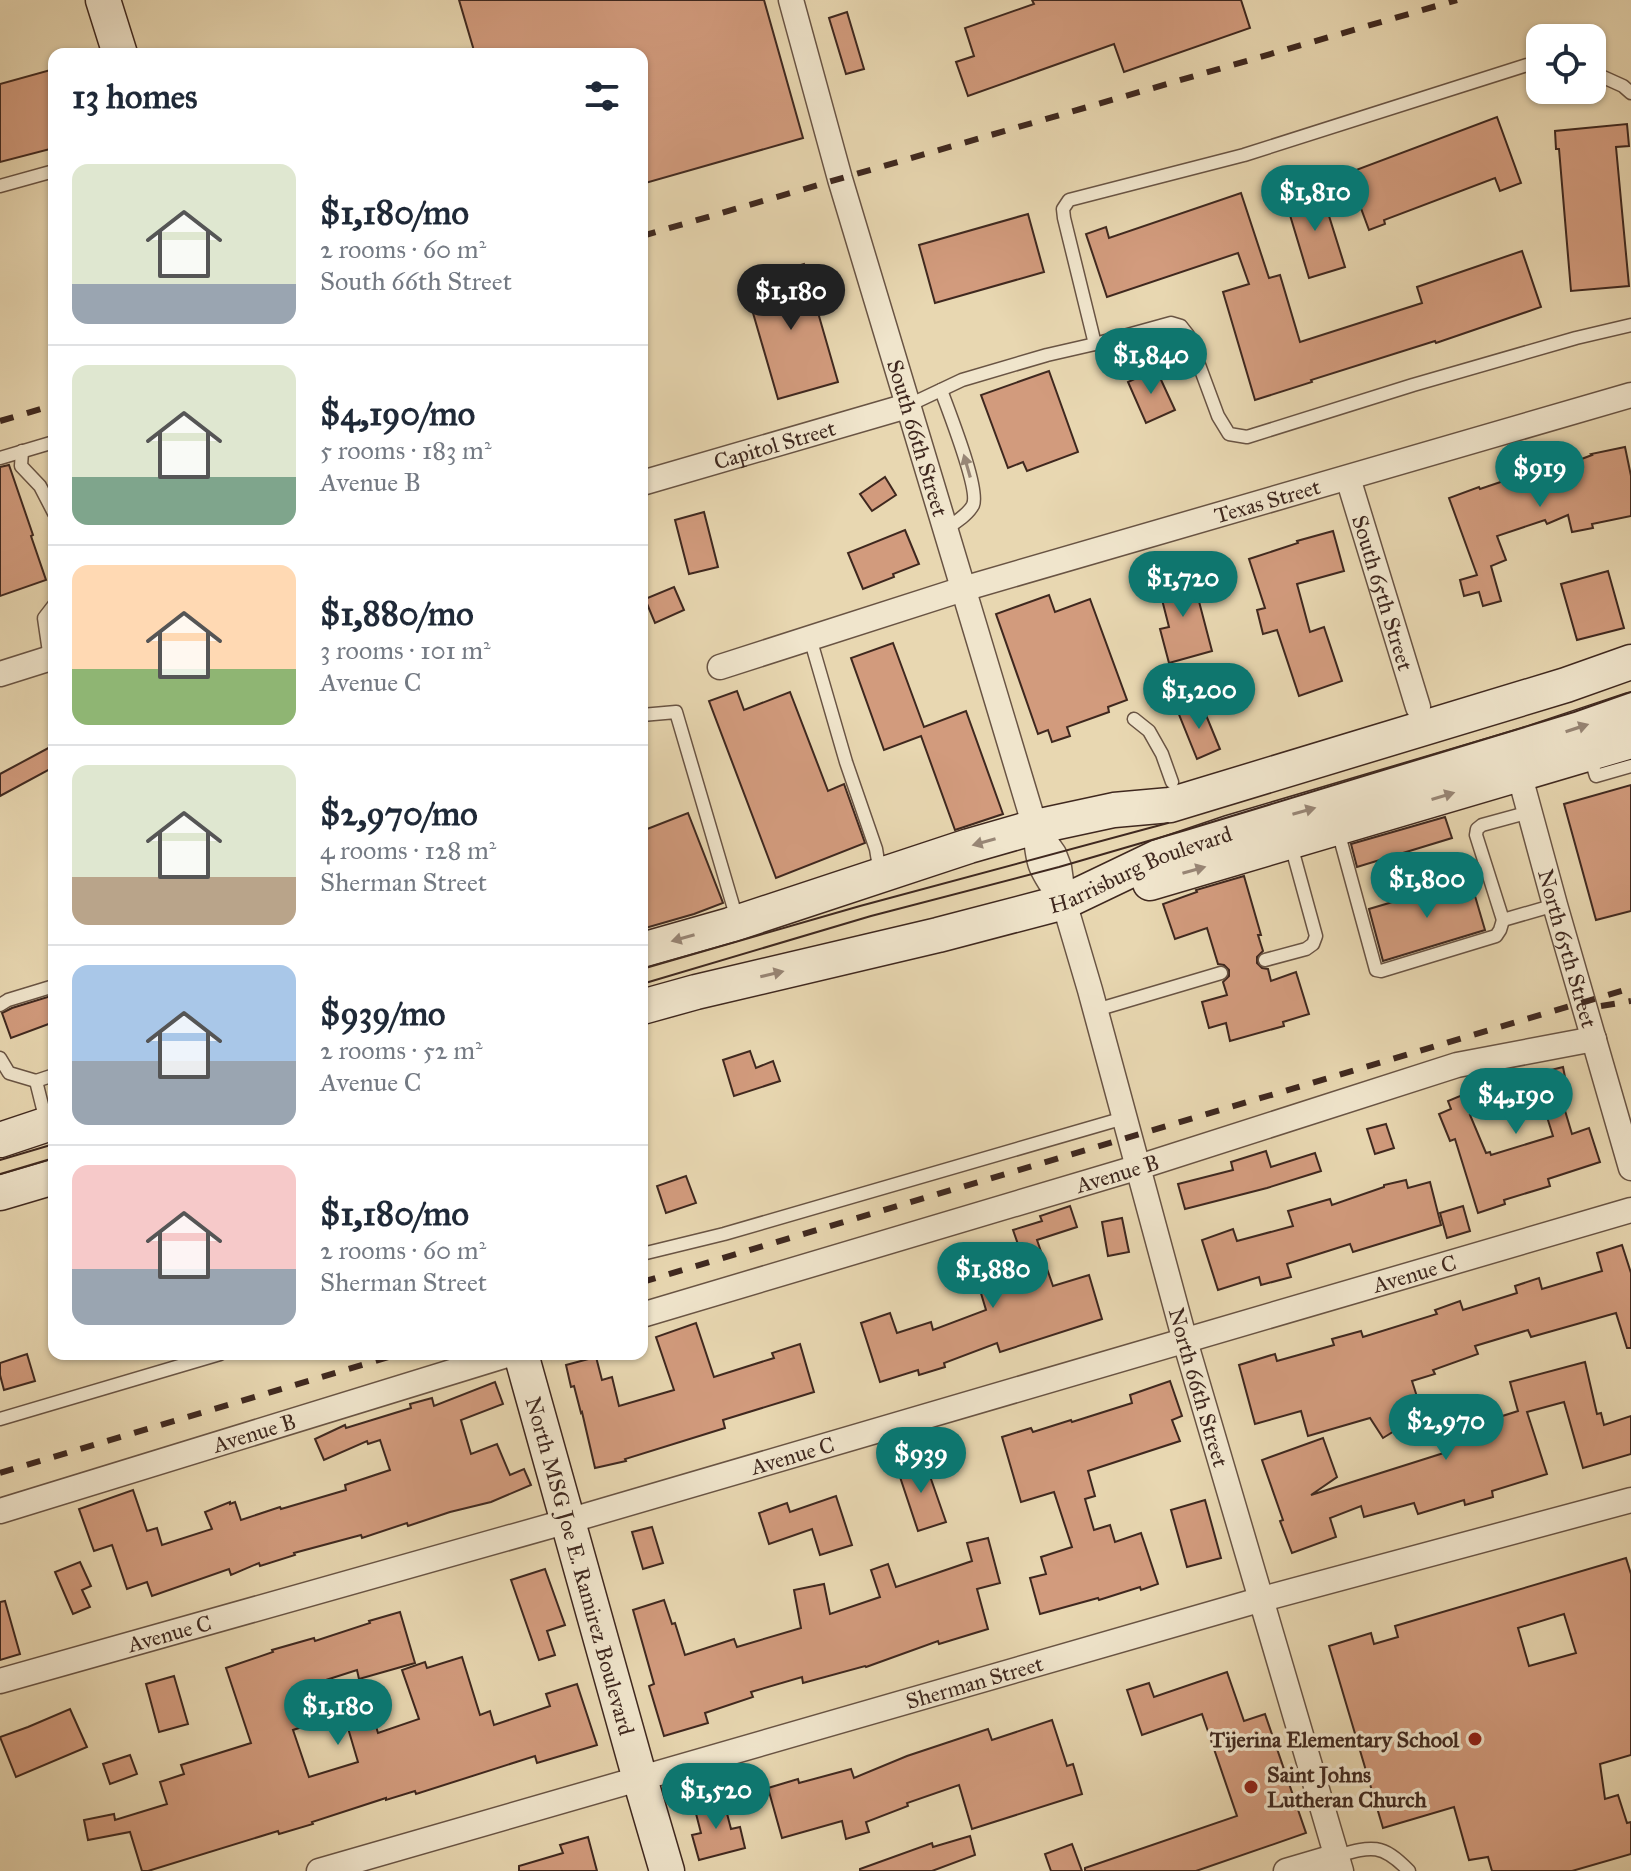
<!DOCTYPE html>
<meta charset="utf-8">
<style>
:root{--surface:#fff;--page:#f6f6f7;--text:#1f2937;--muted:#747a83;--line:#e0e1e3;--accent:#0f766e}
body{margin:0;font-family:"IM FELL Great Primer",serif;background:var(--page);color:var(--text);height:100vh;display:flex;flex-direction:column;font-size:30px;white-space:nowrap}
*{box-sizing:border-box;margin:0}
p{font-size:26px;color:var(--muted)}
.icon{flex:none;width:44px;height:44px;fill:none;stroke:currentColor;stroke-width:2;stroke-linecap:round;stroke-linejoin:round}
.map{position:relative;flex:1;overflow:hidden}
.sheet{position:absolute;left:48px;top:48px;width:600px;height:1312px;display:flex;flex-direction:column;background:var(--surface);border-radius:16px;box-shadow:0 2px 6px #0004}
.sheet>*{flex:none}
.tools{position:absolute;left:1526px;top:24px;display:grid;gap:16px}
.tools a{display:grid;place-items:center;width:80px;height:80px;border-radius:16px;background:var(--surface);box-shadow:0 2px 6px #0004;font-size:40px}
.price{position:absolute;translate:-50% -68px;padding:0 18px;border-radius:28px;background:var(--accent);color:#fff;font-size:26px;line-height:52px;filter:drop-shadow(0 2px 4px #0008)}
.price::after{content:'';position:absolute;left:50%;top:48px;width:24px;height:18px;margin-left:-12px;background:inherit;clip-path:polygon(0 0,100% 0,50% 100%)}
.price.current{background:#222;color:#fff}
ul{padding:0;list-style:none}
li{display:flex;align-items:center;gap:24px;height:200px;padding:0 24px}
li+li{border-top:2px solid var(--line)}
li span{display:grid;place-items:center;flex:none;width:224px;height:160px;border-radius:16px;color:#555}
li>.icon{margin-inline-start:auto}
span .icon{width:96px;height:96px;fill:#fffc;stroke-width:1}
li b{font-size:34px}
h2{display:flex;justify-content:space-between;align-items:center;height:96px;padding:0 24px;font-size:34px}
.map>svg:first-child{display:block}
.building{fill:#d29b7d;stroke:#3f281f;stroke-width:2;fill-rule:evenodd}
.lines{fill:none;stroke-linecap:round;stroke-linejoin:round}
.lane-casing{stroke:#695444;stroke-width:15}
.street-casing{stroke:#695444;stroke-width:27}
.secondary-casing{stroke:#3f281f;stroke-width:37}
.lane{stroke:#f0e5cc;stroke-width:12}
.street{stroke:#f0e5cc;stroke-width:24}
.secondary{stroke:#f0e5cc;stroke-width:34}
.tram{stroke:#3f281f;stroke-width:2}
.rail{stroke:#3f281f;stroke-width:6;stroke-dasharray:14 14;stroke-linecap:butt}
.oneway{fill:#988676}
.poi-dot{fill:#8f2418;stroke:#f0e5cc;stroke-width:3}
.labels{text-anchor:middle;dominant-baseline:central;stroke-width:7;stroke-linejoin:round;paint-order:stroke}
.street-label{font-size:22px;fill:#3f281f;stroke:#f0e5cc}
.poi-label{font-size:22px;font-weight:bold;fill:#3f281f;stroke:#f0e5cc;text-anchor:end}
</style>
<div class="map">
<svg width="1631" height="1871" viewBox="0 0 1631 1871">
<rect width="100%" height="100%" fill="#e8d7b1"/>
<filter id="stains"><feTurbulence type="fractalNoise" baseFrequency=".0025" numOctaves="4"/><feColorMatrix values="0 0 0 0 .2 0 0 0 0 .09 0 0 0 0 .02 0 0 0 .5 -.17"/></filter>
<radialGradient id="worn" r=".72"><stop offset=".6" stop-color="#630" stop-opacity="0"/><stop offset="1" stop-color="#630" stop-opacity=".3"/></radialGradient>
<g class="building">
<polygon points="459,0 764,0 803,138 642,184 642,54 475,54"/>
<polygon points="1032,0 1241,0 1250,28 1124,72 1114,44 968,96 956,62 974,56 965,28 1034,4"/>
<polygon points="847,12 864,69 846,74 829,18"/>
<polygon points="54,69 54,148 0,162 0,84"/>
<polygon points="1497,117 1521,183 1500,191 1495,178 1384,220 1385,224 1369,230 1348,173"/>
<polygon points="1627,124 1629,146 1616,147 1629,286 1571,291 1559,149 1556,149 1555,131"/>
<polygon points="1319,184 1345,267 1309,278 1286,202 1304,197 1301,189"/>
<polygon points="1241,193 1269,278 1280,275 1300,342 1422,303 1417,287 1522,251 1541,307 1436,343 1435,341 1311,380 1312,382 1255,400 1223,292 1249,284 1238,253 1107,297 1086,234 1106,227 1109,238"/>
<polygon points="1028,214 1044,272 935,303 919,245"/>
<polygon points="804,264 838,382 778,399 744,282"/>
<polygon points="1156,369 1175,410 1146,423 1128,382"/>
<polygon points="1049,371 1078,452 1027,471 1023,462 1008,468 981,395"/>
<polygon points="1625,447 1631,476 1631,516 1592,524 1593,528 1572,532 1568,515 1547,524 1545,520 1497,536 1506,560 1491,566 1501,601 1483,606 1479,592 1464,596 1460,580 1477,575 1449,498 1479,487 1480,489 1527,473 1529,479 1592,455 1591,454"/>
<polygon points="9,465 33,535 31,536 46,580 0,596 0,467"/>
<polygon points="885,477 896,495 872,511 860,494"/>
<polygon points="704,512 718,567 689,574 675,520"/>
<polygon points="905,530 919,564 893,574 894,577 863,589 848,553"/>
<polygon points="1333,531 1344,571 1297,584 1310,632 1324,627 1342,681 1299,696 1277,630 1263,634 1257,610 1265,608 1249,559 1298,543 1297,541"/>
<polygon points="1191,571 1212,651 1169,663 1160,629 1169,627 1157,580"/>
<polygon points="1608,571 1624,628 1577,640 1561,584"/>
<polygon points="674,587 684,610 655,623 645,599"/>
<polygon points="1049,595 1055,612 1090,599 1127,700 1108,707 1109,712 1067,727 1070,736 1052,742 1048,730 1038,734 996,614"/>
<polygon points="893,643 924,727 966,711 1003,814 955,830 921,736 884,750 851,658"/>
<polygon points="737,691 744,710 790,692 828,791 844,784 865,843 776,878 709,701"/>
<polygon points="1201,703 1220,749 1197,759 1178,712"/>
<polygon points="54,745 54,767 0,796 0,774"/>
<polygon points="1631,785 1631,911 1596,920 1564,804"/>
<polygon points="688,813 723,903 694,914 642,929 642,831"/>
<polygon points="1445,817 1452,838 1357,867 1351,844"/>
<polygon points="1244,876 1261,935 1258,935 1263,951 1257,957 1257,963 1262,968 1268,969 1271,981 1296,972 1309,1014 1283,1022 1284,1026 1230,1041 1226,1023 1209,1028 1202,1002 1227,995 1223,982 1229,976 1229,970 1224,965 1218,964 1207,928 1175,939 1163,904 1197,892 1196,890"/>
<polygon points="1470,879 1485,930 1383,961 1369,909"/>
<polygon points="54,995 54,1022 11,1038 2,1013 12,1008"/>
<polygon points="750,1051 756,1068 773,1061 780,1081 734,1096 723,1060"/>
<path d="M1563 1067 1568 1092 1560 1094 1572 1134 1589 1128 1600 1162 1548 1179 1550 1186 1504 1200 1505 1204 1478 1213 1455 1139 1450 1141 1439 1114 1451 1109 1448 1101 1482 1087 1480 1083 1530 1071 1531 1075ZM1541 1098 1553 1136 1491 1155 1490 1152 1486 1153 1470 1115Z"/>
<polygon points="1386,1124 1394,1148 1375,1154 1367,1129"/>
<polygon points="1266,1151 1271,1167 1315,1153 1321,1171 1267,1188 1185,1209 1178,1184 1233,1170 1231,1162"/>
<polygon points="686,1176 696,1203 666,1213 657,1186"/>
<polygon points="1406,1180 1408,1188 1430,1182 1441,1225 1353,1252 1350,1244 1287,1264 1291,1277 1261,1285 1259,1277 1218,1290 1202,1240 1233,1229 1237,1241 1293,1226 1288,1211 1330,1199 1332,1205 1384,1187 1384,1185"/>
<polygon points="1070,1206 1077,1227 1037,1240 1053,1286 1089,1275 1102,1319 1000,1352 997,1343 944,1363 945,1367 919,1375 918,1370 880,1382 861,1323 890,1313 897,1333 931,1322 933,1330 986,1310 977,1280 970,1281 967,1265 985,1261 986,1265 1021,1253 1013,1230 1042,1221 1040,1216"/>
<polygon points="1463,1206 1470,1231 1447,1238 1440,1213"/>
<polygon points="1122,1218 1129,1252 1108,1256 1102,1222"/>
<polygon points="1622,1245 1631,1273 1631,1348 1627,1348 1616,1313 1531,1337 1528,1330 1475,1346 1478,1354 1433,1370 1435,1374 1412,1381 1419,1403 1395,1411 1404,1425 1383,1438 1370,1418 1308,1436 1301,1411 1255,1424 1239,1365 1275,1354 1277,1361 1334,1345 1332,1339 1361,1331 1363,1337 1437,1314 1435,1310 1460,1301 1463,1310 1517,1293 1515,1286 1539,1278 1542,1289 1602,1271 1597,1253"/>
<polygon points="696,1323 714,1377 774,1358 772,1353 800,1344 814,1392 723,1420 725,1428 625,1459 626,1461 595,1468 582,1412 581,1413 574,1386 571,1387 566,1365 596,1357 602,1380 612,1377 619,1406 674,1390 656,1337"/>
<polygon points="27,1354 35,1381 4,1390 0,1375 0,1363"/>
<polygon points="1585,1362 1597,1414 1601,1413 1604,1425 1631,1416 1631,1454 1583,1468 1564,1402 1527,1412 1547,1474 1492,1491 1493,1497 1465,1505 1464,1500 1418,1514 1414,1503 1364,1517 1361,1506 1330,1518 1336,1537 1292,1553 1280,1521 1283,1520 1262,1460 1323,1438 1337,1477 1311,1495 1450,1451 1448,1440 1495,1426 1493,1419 1518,1411 1510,1382"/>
<polygon points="1170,1381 1182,1416 1172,1420 1180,1441 1088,1471 1095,1496 1085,1499 1094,1530 1110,1525 1115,1542 1141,1533 1158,1584 1141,1590 1140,1587 1099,1600 1098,1598 1040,1614 1030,1578 1046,1574 1041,1557 1072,1547 1054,1492 1021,1502 1002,1437 1031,1428 1033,1432 1071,1420 1072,1422 1132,1403 1130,1395"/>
<polygon points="495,1382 503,1404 461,1420 471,1454 497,1444 510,1475 524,1469 531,1485 491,1502 450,1512 408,1526 407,1523 362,1538 361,1535 294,1553 295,1555 260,1566 259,1563 231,1575 229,1569 152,1596 147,1582 127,1589 112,1545 94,1551 79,1509 133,1490 147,1531 157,1528 162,1545 212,1529 205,1512 230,1502 230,1504 235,1502 241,1520 280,1507 281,1509 346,1490 345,1485 390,1470 380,1440 368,1444 367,1441 324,1460 315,1439 345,1425 346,1428 411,1408 410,1404 432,1398 434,1406"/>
<polygon points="924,1459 946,1522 918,1531 897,1468"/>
<polygon points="836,1496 852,1545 820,1555 812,1529 769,1544 759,1513 787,1503 790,1512"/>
<polygon points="1205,1500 1221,1558 1187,1567 1171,1510"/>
<polygon points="652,1527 663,1563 643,1569 632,1532"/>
<polygon points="988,1538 1000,1583 977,1589 988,1629 939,1644 938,1641 866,1667 865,1666 803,1683 802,1677 751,1692 753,1697 705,1713 708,1723 664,1736 649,1686 654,1684 633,1610 664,1600 672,1624 675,1623 685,1655 734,1639 737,1647 801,1628 794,1590 824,1584 830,1614 880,1597 871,1570 888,1564 896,1587 972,1561 967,1543"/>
<path d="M1626 1558 1631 1574V1755L1600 1764 1605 1799 1618 1795 1627 1823 1631 1822V1854L1572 1871H1492L1488 1857 1469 1860 1454 1807 1383 1828 1329 1646 1371 1633 1374 1644 1398 1637 1395 1626ZM1564 1614 1576 1653 1529 1666 1518 1628Z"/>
<polygon points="80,1562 91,1586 82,1590 90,1607 73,1614 55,1572"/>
<polygon points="545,1569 565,1625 547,1631 555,1655 539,1660 511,1580"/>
<polygon points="5,1601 20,1654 0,1660 0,1602"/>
<polygon points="400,1612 415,1663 359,1679 357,1670 326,1680 328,1687 317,1690 326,1719 293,1730 309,1777 358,1762 345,1718 371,1710 378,1733 419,1719 402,1670 425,1662 427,1668 462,1657 480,1715 490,1711 494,1725 550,1706 546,1694 577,1684 597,1745 537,1763 535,1756 416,1794 415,1791 386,1800 386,1798 312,1822 313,1824 279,1834 278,1831 148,1871 142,1871 130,1832 88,1840 84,1820 114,1814 115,1820 167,1804 160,1782 184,1774 181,1765 251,1743 226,1668 273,1652 272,1650 314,1638 315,1641 370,1623 369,1621"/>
<polygon points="1227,1672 1244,1721 1265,1714 1306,1833 1196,1871 1085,1871 1085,1868 1237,1816 1202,1714 1142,1735 1127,1690 1149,1683 1154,1697"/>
<polygon points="174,1676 188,1724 159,1732 146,1684"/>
<polygon points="70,1709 87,1747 16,1777 0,1737 28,1727"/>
<polygon points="1052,1720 1067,1766 1073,1764 1082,1794 972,1829 959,1785 907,1803 908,1806 866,1822 869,1832 846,1839 842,1821 782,1838 768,1788 798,1779 799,1783 851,1769 854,1778 907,1756 988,1729 992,1740"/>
<polygon points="130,1755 137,1774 110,1784 103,1764"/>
<polygon points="723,1798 731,1829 740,1827 745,1848 699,1860 692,1835 701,1833 694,1806"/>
<polygon points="970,1836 975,1855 932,1871 860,1871 860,1869 932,1843 933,1847"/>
<polygon points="588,1837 597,1871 519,1871 519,1866 563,1853 560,1845"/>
<polygon points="1072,1844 1082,1871 1051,1871 1045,1854"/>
</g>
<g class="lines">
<g class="lane-casing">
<g id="lane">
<polyline points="1592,72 1623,86 1631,93"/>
<polyline points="0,186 54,171"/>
<polyline points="1095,344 1064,218 1063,209 1069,200 1244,155 1527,65 1540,66"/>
<path d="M941 390C948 410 980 489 973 505 968 515 954 523 945 530"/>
<polyline points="907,406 962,380 1047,355 1095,344 1171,323 1181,326 1188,335 1218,416 1229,434 1247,437 1413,385 1576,338 1631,325"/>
<polyline points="22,451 21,466 40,486 54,513"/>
<polyline points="0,458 54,442"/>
<polyline points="810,638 846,762 876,849 880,873"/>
<polyline points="50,659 44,618 54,605"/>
<polyline points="642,715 676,712 737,919"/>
<polyline points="1134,719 1149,731 1162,754 1172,782"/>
<polyline points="1590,757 1596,776 1631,766"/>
<polyline points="1530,812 1482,825 1477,829 1476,835 1503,920 1555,905"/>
<polyline points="1338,831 1376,970 1381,971 1496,936 1500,930 1503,920"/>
<polyline points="1265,960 1306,949 1313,944 1316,936 1291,845"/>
<polyline points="0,1005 8,1000 54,986"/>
<polyline points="1096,1010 1221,973"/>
<polyline points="0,1058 9,1073 36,1081"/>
<polyline points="46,1121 36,1081 54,1075"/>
<polyline points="642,1254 724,1234 1124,1118"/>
<polyline points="0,1419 220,1354"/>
<path d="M1337 1856C1372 1846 1382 1843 1409 1871"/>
</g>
</g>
<g class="street-casing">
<g id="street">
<path id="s1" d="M791 0 840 179 1035 827C1038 864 1039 867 1060 897"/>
<path id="s2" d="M1348 478 1418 707"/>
<path id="s3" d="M642 483 907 406"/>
<path id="s4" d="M720 667 963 589 1631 395"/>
<polyline points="0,674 54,657"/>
<path id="s5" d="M1519 773 1555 905 1631 1168"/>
<path id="s6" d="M1035 827 1054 854 1059 867 1064 902 1090 990 1185 1341 1341 1871"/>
<path id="s7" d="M642 1315 1139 1167 1457 1065 1594 1039"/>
<path id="s8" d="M0 1511 510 1354"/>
<path id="s9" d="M0 1681 568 1521 1631 1210"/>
<path id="s10" d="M319 1871 1259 1600 1631 1500"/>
<polyline points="1286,1871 1337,1856"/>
</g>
</g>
<g class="secondary-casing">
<g id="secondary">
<polyline points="103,0 120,54"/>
<polyline points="1150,883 1631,741"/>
<polyline points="642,950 730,925 969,846 1035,827 1114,810 1170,805 1566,685 1631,662"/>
<path id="s11" d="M642 1007 696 992 938 935 1064 902 1158 857 1229 833 1523 746 1631 710"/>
<polyline points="0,1140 54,1122"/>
<polyline points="0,1193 54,1177"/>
<path id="s12" d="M521 1354 640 1779 667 1871"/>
</g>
</g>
<use href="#lane" class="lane"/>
<use href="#street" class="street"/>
<use href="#secondary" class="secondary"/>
<g class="tram">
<polyline points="642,969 860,906 1168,823"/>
<polyline points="642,984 871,916 1059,867 1186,830 1574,712 1631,692"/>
<polyline points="0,1160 54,1144"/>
<polyline points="0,1174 54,1158"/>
</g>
<g class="rail">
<polyline points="642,236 1457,0"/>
<polyline points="0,421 54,405"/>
<polyline points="1601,1006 1631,1001"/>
<polyline points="642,1282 1631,988"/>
<polyline points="0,1473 399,1354"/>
</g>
</g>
<defs><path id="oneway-solid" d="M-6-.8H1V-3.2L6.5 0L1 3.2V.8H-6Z" transform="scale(2)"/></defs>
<g class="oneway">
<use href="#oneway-solid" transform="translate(967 466) rotate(-106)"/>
<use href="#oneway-solid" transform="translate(1577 728) rotate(-18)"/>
<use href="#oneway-solid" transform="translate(1443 796) rotate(-17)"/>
<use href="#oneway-solid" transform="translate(1304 811) rotate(-16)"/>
<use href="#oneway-solid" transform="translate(984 842) rotate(164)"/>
<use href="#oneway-solid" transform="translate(1194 870) rotate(-16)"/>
<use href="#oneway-solid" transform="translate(683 938) rotate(164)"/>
<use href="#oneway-solid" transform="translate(772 974) rotate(-13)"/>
</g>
<g class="poi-dot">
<circle cx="1475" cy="1739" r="8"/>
<circle cx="1251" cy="1787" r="8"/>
</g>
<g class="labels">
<g class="street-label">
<text stroke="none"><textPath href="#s1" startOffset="456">South 66th Street</textPath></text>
<text stroke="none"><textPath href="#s3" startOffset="138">Capitol Street</textPath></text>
<text stroke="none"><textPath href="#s4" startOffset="572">Texas Street</textPath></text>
<text stroke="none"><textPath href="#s2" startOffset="120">South 65th Street</textPath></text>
<text stroke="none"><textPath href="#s11" startOffset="518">Harrisburg Boulevard</textPath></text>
<text stroke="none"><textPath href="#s5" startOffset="182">North 65th Street</textPath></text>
<text stroke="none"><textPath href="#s7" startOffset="496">Avenue B</textPath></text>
<text stroke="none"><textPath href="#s9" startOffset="1472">Avenue C</textPath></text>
<text stroke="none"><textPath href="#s6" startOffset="586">North 66th Street</textPath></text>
<text stroke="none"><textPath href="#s8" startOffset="266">Avenue B</textPath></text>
<text stroke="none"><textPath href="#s9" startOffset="824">Avenue C</textPath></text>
<text stroke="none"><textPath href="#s12" startOffset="220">North MSG Joe E. Ramirez Boulevard</textPath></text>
<text stroke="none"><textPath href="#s9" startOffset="176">Avenue C</textPath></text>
<text stroke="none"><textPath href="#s10" startOffset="682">Sherman Street</textPath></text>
</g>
<g class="poi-label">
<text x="1459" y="1739">Tijerina Elementary School</text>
<text x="1267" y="1774" text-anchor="start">Saint Johns<tspan x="1267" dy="25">Lutheran Church</tspan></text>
</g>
</g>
<rect width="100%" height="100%" filter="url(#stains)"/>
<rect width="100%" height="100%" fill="url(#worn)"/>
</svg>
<div class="tools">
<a><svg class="icon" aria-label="locate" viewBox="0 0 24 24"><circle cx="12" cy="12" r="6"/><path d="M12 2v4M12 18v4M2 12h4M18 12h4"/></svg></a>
</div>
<b class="price" style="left:1315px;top:233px">$1,810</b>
<b class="price current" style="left:791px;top:332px">$1,180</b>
<b class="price" style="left:1151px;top:396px">$1,840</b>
<b class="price" style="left:1540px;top:509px">$919</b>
<b class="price" style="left:1183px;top:619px">$1,720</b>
<b class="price" style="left:1199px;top:731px">$1,200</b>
<b class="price" style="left:1427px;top:920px">$1,800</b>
<b class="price" style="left:1516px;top:1136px">$4,190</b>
<b class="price" style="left:993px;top:1310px">$1,880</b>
<b class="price" style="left:1446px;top:1462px">$2,970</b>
<b class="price" style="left:921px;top:1495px">$939</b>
<b class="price" style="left:338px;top:1747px">$1,180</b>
<b class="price" style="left:716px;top:1831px">$1,520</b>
<section class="sheet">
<h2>13 homes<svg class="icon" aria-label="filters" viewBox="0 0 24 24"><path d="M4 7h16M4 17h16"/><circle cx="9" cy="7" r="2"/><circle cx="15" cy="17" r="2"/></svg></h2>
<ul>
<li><span style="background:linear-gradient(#dfe7d0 75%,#9aa5b1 0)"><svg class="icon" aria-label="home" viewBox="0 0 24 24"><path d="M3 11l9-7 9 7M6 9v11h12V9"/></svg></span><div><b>$1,180/mo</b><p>2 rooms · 60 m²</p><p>South 66th Street</p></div></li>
<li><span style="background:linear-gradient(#dfe7d0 70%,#7fa58c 0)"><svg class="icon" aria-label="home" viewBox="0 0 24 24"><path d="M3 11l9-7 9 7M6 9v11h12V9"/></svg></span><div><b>$4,190/mo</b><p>5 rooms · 183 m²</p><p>Avenue B</p></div></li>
<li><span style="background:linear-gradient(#ffd9b3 65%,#8fb573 0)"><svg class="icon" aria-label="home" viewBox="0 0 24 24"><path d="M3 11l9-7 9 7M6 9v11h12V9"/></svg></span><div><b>$1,880/mo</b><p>3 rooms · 101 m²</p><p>Avenue C</p></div></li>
<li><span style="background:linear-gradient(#dfe7d0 70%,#b9a48a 0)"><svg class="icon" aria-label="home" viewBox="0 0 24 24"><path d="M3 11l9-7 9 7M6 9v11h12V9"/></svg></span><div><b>$2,970/mo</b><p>4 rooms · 128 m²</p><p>Sherman Street</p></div></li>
<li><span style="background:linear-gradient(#a9c7e8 60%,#9aa5b1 0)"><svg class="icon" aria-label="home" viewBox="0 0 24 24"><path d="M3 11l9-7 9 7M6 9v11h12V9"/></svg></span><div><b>$939/mo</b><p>2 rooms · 52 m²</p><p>Avenue C</p></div></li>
<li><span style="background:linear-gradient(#f6c9c9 65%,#9aa5b1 0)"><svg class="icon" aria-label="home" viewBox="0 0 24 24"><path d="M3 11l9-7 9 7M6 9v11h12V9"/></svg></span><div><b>$1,180/mo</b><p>2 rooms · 60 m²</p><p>Sherman Street</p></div></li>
</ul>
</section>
</div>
